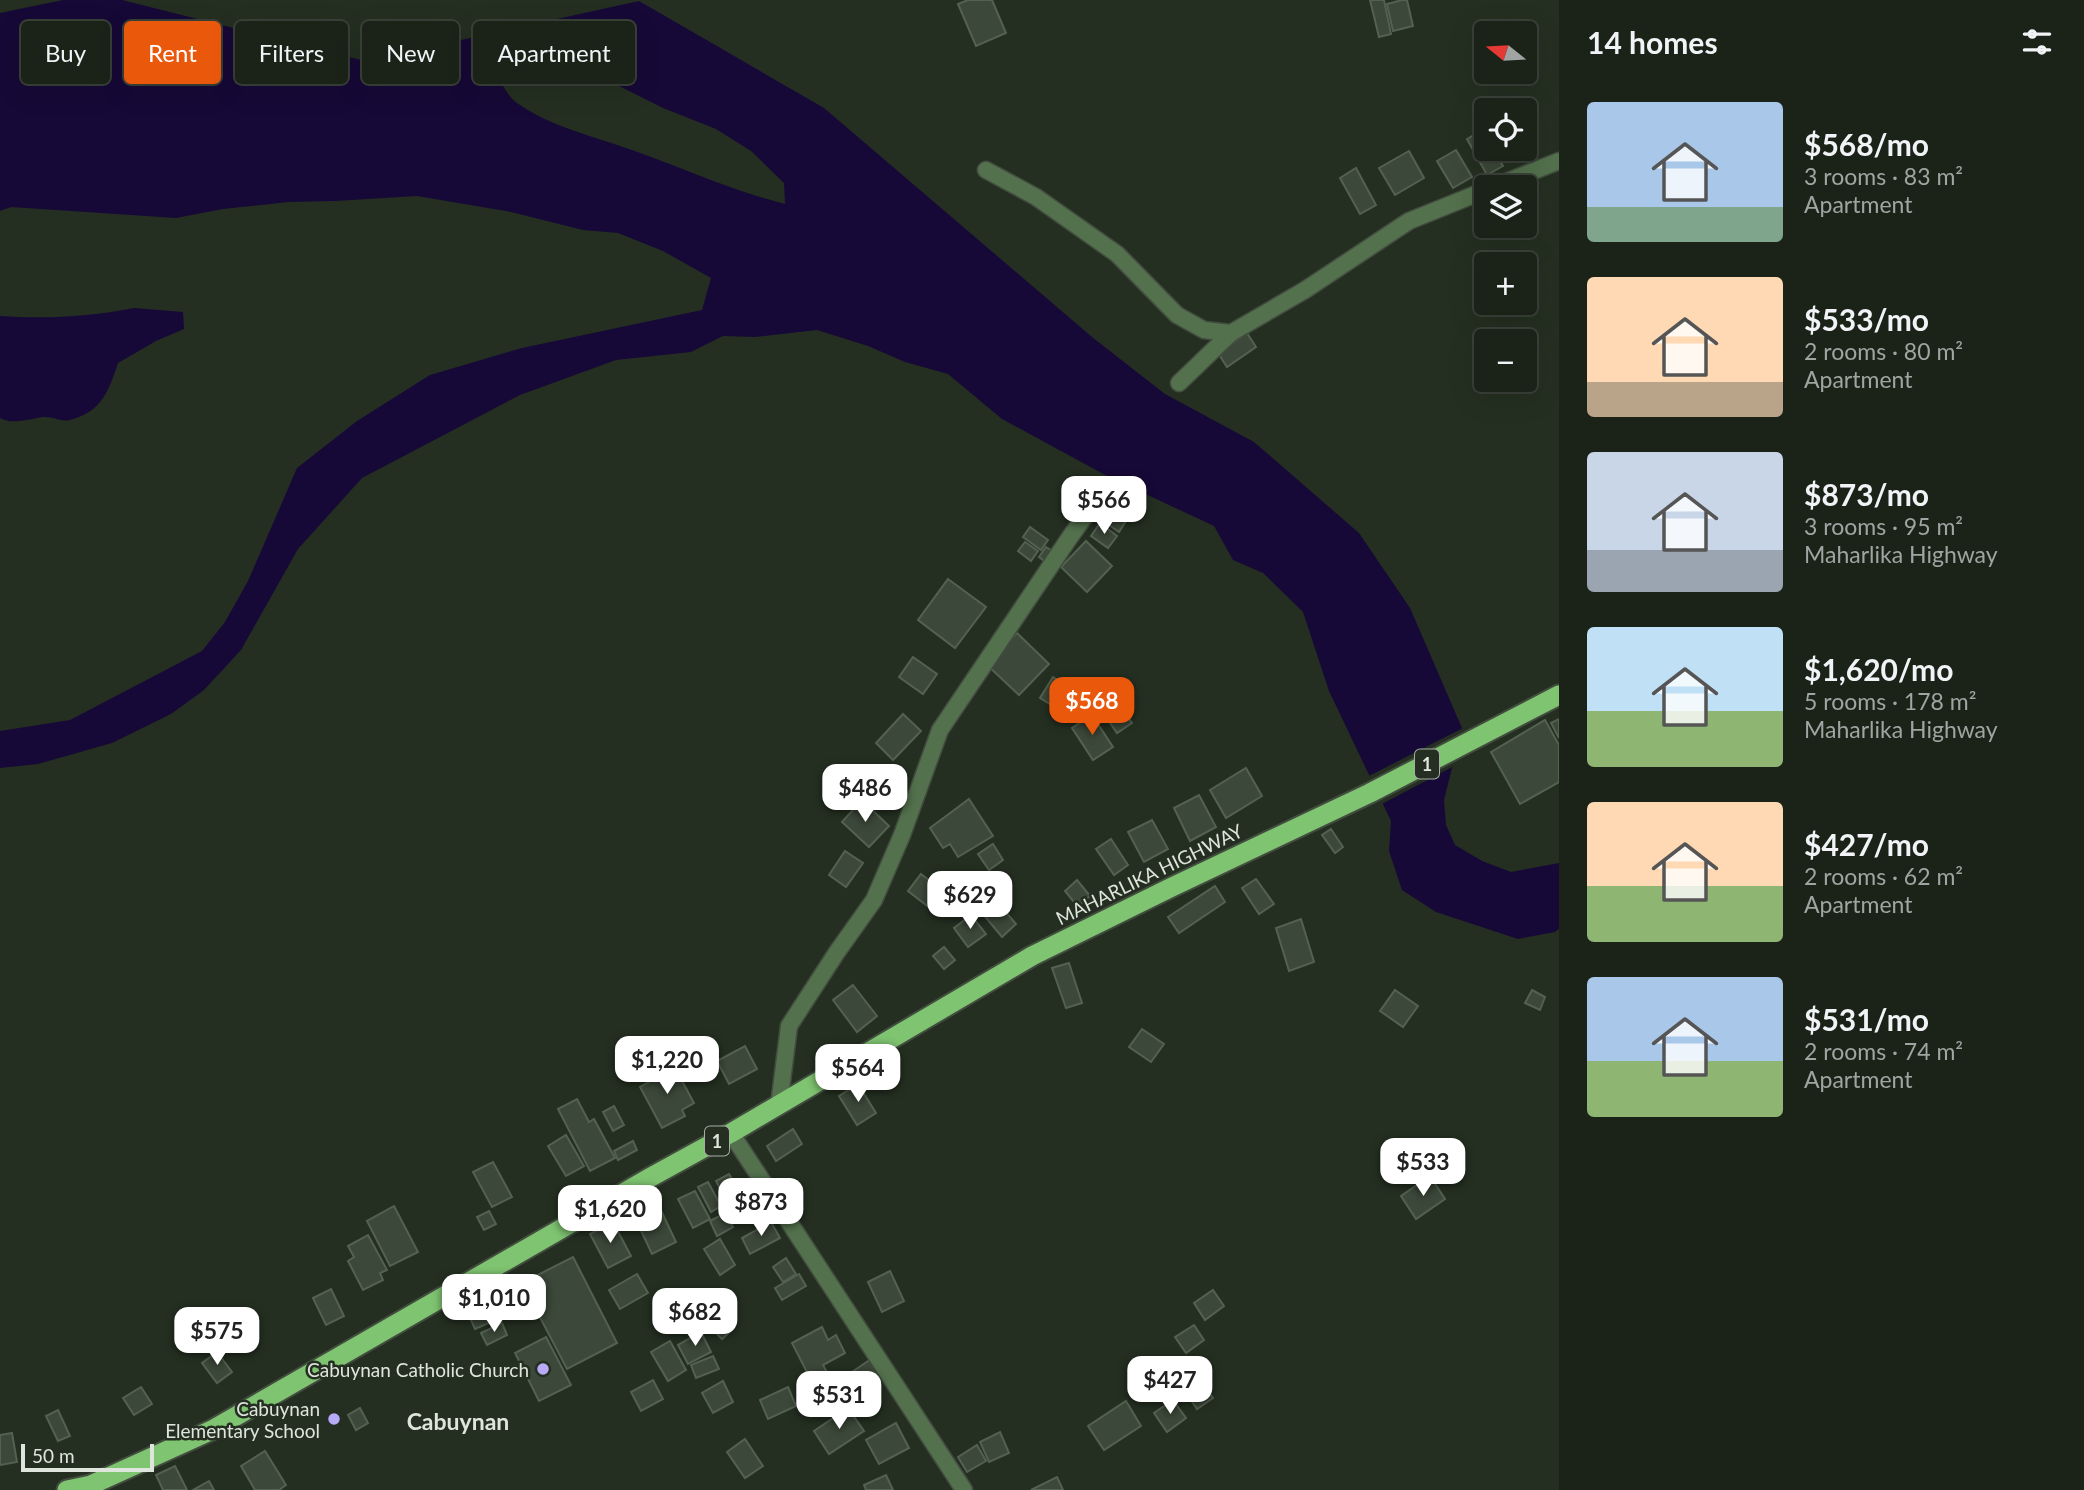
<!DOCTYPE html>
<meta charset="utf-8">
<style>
:root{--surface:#1b2319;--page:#282f26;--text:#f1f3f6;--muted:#a0a4a2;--line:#394038;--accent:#ea580c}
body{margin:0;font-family:Lato,sans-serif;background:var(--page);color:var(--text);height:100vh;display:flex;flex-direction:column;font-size:26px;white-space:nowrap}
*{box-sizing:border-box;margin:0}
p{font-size:23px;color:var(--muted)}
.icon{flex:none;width:38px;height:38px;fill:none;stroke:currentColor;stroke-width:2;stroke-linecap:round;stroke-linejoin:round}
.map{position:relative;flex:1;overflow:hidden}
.side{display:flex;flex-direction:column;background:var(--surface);width:525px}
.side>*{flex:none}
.top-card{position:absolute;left:21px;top:21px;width:665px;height:63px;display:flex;gap:14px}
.needle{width:46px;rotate:288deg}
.controls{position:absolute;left:1474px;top:21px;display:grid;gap:14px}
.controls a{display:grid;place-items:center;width:63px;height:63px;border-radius:7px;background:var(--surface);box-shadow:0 7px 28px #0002,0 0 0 2px var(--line);font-size:35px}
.scale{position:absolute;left:21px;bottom:18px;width:133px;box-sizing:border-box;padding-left:7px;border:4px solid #dee5dc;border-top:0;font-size:19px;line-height:24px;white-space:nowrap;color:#dee5dc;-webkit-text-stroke:5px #242f21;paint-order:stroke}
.price{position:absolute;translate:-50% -60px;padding:0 16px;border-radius:14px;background:#fff;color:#222;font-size:23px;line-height:46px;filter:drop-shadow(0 2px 4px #0008)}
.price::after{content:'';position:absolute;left:50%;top:42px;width:21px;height:16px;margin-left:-10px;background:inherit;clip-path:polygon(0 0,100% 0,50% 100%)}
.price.on{background:var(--accent);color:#fff}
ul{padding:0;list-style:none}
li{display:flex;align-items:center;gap:21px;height:175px;padding:0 28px}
li span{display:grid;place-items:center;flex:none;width:196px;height:140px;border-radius:7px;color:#555}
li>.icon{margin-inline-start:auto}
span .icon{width:84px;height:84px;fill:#fffc;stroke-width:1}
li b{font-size:30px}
h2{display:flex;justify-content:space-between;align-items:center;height:84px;padding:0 28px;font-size:30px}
.pill{padding:0 24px;border-radius:7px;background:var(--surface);box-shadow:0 7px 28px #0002,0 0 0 2px var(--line);font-size:24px;line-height:63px}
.pill.on{background:var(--accent);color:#fff}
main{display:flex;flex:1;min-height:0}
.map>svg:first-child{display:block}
.water{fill:#170937;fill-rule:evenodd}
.pier{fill:#242f21}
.building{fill:#3c4839;stroke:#546151;stroke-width:2}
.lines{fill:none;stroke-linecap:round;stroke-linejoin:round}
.minor-casing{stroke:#424c3f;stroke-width:19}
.trunk-casing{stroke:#424c3f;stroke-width:23}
.minor{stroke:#53714d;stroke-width:16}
.trunk{stroke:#7fc471;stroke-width:19}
.poi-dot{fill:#b7abf8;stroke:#242f21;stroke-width:2.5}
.labels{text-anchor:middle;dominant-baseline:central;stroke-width:5;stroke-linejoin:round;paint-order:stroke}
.shield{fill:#242f21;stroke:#a6aea4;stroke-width:2}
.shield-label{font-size:18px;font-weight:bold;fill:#dee5dc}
.street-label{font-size:19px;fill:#dee5dc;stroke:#242f21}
.poi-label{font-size:19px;fill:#dee5dc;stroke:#242f21;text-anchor:end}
.quarter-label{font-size:23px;font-weight:bold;fill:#dee5dc;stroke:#242f21}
</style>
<main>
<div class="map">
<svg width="1559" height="1490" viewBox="0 0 1559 1490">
<rect width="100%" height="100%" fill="#242f21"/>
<g class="water">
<path d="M63 0H122L365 61 639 1 824 108 1092 337 1165 394 1254 442 1359 533 1410 608 1462 728 1444 800 1446 825 1455 845 1482 861 1511 872 1559 863V929L1555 932 1518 939 1436 912 1402 890 1389 851 1391 821 1329 691 1303 612 1263 573 1233 560 1214 526 1107 476 1002 419 948 374 905 362 868 346 817 330 755 337 723 336 691 352 616 360 520 395 362 478 298 549 241 650 204 690 171 714 112 743 38 764 0 768V731L70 720 202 651 225 622 248 581 297 468 357 421 430 375 522 348 702 310 711 278 663 251 618 233 583 230 511 212 417 196 335 201 289 202 223 209 176 218 11 207 0 211V13ZM517 70 569 72 611 82 663 108 716 129 751 151 784 183 785 204C733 191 683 168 632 150 593 136 551 127 517 103 511 99 507 92 503 86Z"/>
<path d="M134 308 183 312 184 329 156 341 118 363C109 390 102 412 70 420 62 422 52 416 43 417 29 419 12 425 0 418V316C47 319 88 317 134 308Z"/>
</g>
<polygon class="pier" points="1465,727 1456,765 1380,805 1367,777"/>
<g class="building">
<polygon points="968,0 992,0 1006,33 976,46 958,4"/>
<polygon points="1370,0 1384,0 1391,34 1379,37"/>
<polygon points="1402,0 1407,0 1413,26 1393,31 1387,4"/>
<polygon points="1482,130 1486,136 1486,149 1493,149 1503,166 1487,175 1467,139"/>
<polygon points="1456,150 1472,177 1453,188 1437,161"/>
<polygon points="1409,151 1424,178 1395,195 1379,168"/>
<polygon points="1356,168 1376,205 1360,214 1340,178"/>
<polygon points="1247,333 1256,347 1227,367 1218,353"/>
<polygon points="1109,509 1126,521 1119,532 1102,520"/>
<polygon points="1100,523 1117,536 1108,548 1091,536"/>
<polygon points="1030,527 1048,540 1041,550 1023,537"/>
<polygon points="1086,541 1112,566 1087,592 1061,567"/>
<polygon points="1025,542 1038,551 1031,561 1018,551"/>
<polygon points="1046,547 1054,552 1047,563 1039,557"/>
<polygon points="948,579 986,607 955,648 918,620"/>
<polygon points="1017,633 1049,664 1019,695 987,665"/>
<polygon points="913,657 937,674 923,694 899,677"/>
<polygon points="1053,677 1071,688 1058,709 1040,698"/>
<polygon points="1114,696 1132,723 1117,733 1099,707"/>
<polygon points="903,714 921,731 893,760 876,743"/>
<polygon points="1092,715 1113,747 1093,760 1072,728"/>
<polygon points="1559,719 1559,738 1551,723"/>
<polygon points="1545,720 1559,745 1559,782 1520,804 1491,752"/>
<polygon points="1246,768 1262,796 1226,818 1210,790"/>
<polygon points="1199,795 1216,827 1190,841 1174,808"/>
<polygon points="969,799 993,836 958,857 950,844 943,848 930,828"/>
<polygon points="862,800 889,826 869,847 842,822"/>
<polygon points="1152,820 1168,849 1144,862 1128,832"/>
<polygon points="1331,829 1343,847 1335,853 1322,835"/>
<polygon points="1111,839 1128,865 1114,875 1096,849"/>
<polygon points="993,844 1003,860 989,870 978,854"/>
<polygon points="845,851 863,863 846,887 829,875"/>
<polygon points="921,874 943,891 930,908 908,891"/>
<polygon points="1256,879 1274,904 1259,914 1242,888"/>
<polygon points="1077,880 1090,896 1078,907 1065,891"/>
<polygon points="1215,886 1225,902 1179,933 1168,917"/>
<polygon points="987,890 1016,924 1002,937 973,902"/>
<polygon points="971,915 986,934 968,947 954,928"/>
<polygon points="1301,919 1314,962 1289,971 1276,928"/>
<polygon points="944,947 955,960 944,969 933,956"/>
<polygon points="1069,963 1082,1003 1066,1008 1052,968"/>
<polygon points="853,985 877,1016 857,1032 833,1000"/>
<polygon points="1395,990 1418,1006 1403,1027 1380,1011"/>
<polygon points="1532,990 1545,997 1540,1010 1525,1003"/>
<polygon points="1142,1029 1164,1044 1151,1062 1129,1047"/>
<polygon points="745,1046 757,1069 729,1084 717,1061"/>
<polygon points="657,1068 661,1076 675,1068 694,1103 682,1110 685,1116 662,1128 640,1087 649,1082 645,1075"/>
<polygon points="858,1084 876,1113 857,1125 839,1096"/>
<polygon points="577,1099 589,1122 594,1119 615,1158 590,1171 558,1109"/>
<polygon points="614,1106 624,1125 613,1131 603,1112"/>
<polygon points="793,1129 802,1144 776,1161 767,1146"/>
<polygon points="566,1135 584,1166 566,1176 548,1146"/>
<polygon points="633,1141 637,1150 618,1160 614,1151"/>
<polygon points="493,1162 512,1197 492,1207 473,1172"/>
<polygon points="729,1174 742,1197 728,1204 716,1181"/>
<polygon points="1430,1176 1445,1199 1416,1219 1401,1196"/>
<polygon points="708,1182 721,1206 711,1212 698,1187"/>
<polygon points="695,1191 710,1219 693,1228 678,1199"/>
<polygon points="394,1206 418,1252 390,1266 367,1221"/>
<polygon points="659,1206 676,1242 652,1254 635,1218"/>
<polygon points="489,1211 496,1224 484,1230 477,1217"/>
<polygon points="725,1213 733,1227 717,1236 710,1221"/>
<polygon points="613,1222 631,1256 608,1268 590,1234"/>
<polygon points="771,1222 780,1238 750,1254 742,1238"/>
<polygon points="368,1235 387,1270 380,1273 383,1280 363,1290 348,1261 354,1257 348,1246"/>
<polygon points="720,1239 735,1265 720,1275 704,1249"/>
<polygon points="573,1257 617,1343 567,1369 522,1283"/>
<polygon points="786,1258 796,1274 783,1282 773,1267"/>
<polygon points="890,1271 904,1301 882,1312 868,1282"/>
<polygon points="637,1274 648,1293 620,1309 609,1290"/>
<polygon points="799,1274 806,1286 782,1300 775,1288"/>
<polygon points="331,1289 344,1316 326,1325 313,1298"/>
<polygon points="1213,1290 1224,1306 1205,1320 1194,1303"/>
<polygon points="500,1291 510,1314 475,1329 465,1307"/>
<polygon points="720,1316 732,1330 722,1339 709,1326"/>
<polygon points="502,1323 507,1335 487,1345 481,1333"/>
<polygon points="1194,1325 1204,1340 1186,1353 1175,1337"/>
<polygon points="822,1327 828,1340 836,1335 845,1353 823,1365 831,1380 815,1388 792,1343"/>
<polygon points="701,1332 711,1352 688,1364 678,1345"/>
<polygon points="546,1337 571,1385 539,1401 515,1353"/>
<polygon points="670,1341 686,1370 668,1381 651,1352"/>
<polygon points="217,1352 232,1372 217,1383 202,1363"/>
<polygon points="713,1356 719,1369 696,1378 691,1365"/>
<polygon points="871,1359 883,1375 827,1413 815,1397"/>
<polygon points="1190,1364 1213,1398 1197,1409 1174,1375"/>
<polygon points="653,1380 663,1399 641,1411 631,1392"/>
<polygon points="723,1381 733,1402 713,1413 702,1393"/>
<polygon points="141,1387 152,1404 134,1415 123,1398"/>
<polygon points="788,1387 796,1406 768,1419 760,1400"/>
<polygon points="1173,1400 1186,1418 1167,1432 1154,1413"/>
<polygon points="1126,1401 1141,1426 1104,1450 1088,1426"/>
<polygon points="360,1408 368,1423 356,1430 348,1415"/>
<polygon points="848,1408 864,1431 829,1454 814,1431"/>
<polygon points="58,1410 70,1436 58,1441 46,1416"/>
<polygon points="896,1423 909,1448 879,1464 866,1440"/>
<polygon points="1000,1432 1009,1453 989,1462 980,1442"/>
<polygon points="12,1433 17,1462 0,1465 0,1435"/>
<polygon points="745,1439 763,1466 745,1478 727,1452"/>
<polygon points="977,1445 986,1461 967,1472 958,1457"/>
<polygon points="265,1451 286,1485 279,1490 255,1490 241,1466"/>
<polygon points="175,1466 187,1490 163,1490 156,1475"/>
<polygon points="886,1475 893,1490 866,1490 864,1485"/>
<polygon points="1057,1477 1063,1490 1031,1490"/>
<polygon points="209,1481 214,1490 193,1490"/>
</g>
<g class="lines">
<g class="minor-casing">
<g id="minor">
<polyline points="986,170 1036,197 1117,254 1177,315 1204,330 1231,333 1305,290 1409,221 1486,190"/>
<polyline points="1493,187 1559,161"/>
<polyline points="1179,383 1231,333"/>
<polyline points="779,1105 789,1026 837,952 874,900 902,835 940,730 1070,537 1098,498"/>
<polyline points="731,1133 964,1490"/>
</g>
</g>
<g class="trunk-casing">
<polyline id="trunk" points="67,1490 91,1485 212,1430 651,1177 731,1133 1032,956 1172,887 1370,793 1559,695"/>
</g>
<use href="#minor" class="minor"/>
<use href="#trunk" class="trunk"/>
</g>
<g class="poi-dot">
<circle cx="543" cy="1369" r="7"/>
<circle cx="334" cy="1419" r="7"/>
</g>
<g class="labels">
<g class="shield">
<rect x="1415" y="749.5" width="24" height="29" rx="5"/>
<rect x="705" y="1126.5" width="24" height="29" rx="5"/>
</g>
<g class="shield-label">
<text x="1427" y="764">1</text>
<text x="717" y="1141">1</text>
</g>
<g class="street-label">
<text transform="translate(1149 874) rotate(-26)">MAHARLIKA HIGHWAY</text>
</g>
<g class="poi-label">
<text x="529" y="1369">Cabuynan Catholic Church</text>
<text x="320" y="1408">Cabuynan<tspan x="320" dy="22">Elementary School</tspan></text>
</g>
<g class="quarter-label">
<text x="458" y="1421">Cabuynan</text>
</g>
</g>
</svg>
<div class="controls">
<a><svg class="needle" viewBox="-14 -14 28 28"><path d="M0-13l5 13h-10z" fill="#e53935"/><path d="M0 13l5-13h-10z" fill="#a0a4a2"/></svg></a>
<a><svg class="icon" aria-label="locate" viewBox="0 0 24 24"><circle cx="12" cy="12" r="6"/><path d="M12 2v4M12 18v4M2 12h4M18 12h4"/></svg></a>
<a><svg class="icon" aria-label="layers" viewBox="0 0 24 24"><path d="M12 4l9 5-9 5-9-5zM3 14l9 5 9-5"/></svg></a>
<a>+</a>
<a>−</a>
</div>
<div class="scale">50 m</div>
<b class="price" style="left:1104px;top:536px">$566</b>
<b class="price on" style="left:1092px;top:737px">$568</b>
<b class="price" style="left:865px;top:824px">$486</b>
<b class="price" style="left:970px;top:931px">$629</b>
<b class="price" style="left:667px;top:1096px">$1,220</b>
<b class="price" style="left:858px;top:1104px">$564</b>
<b class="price" style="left:1423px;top:1198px">$533</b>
<b class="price" style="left:761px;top:1238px">$873</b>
<b class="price" style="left:610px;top:1245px">$1,620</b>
<b class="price" style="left:494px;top:1334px">$1,010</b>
<b class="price" style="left:695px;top:1348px">$682</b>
<b class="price" style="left:217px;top:1367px">$575</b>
<b class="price" style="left:1170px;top:1416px">$427</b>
<b class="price" style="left:839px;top:1431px">$531</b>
<div class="top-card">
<a class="pill">Buy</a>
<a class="pill on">Rent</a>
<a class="pill">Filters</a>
<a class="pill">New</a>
<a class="pill">Apartment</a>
</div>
</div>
<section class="side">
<h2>14 homes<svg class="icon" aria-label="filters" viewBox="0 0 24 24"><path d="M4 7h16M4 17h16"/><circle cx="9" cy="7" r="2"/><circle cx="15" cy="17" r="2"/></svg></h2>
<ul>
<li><span style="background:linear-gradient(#a9c7e8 75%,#7fa58c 0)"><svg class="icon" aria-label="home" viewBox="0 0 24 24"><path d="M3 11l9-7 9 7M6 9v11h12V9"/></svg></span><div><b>$568/mo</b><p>3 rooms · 83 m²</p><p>Apartment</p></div></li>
<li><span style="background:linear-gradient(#ffd9b3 75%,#b9a48a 0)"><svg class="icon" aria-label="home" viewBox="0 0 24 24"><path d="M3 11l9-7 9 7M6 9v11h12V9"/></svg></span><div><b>$533/mo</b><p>2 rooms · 80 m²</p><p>Apartment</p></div></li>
<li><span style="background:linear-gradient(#c9d6e8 70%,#9aa5b1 0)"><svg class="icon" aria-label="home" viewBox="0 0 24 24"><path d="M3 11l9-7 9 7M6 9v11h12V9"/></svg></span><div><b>$873/mo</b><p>3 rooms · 95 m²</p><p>Maharlika Highway</p></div></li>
<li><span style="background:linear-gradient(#bfe0f5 60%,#8fb573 0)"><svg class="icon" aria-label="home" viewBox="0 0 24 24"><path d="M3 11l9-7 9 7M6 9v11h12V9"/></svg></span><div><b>$1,620/mo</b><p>5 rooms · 178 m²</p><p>Maharlika Highway</p></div></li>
<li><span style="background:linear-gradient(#ffd9b3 60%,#8fb573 0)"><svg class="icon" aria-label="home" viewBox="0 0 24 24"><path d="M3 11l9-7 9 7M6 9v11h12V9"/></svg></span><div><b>$427/mo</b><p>2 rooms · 62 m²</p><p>Apartment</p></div></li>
<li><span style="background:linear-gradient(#a9c7e8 60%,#8fb573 0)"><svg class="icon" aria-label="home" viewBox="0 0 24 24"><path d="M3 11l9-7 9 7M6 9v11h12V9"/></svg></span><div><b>$531/mo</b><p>2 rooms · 74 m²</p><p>Apartment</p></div></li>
</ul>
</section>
</main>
